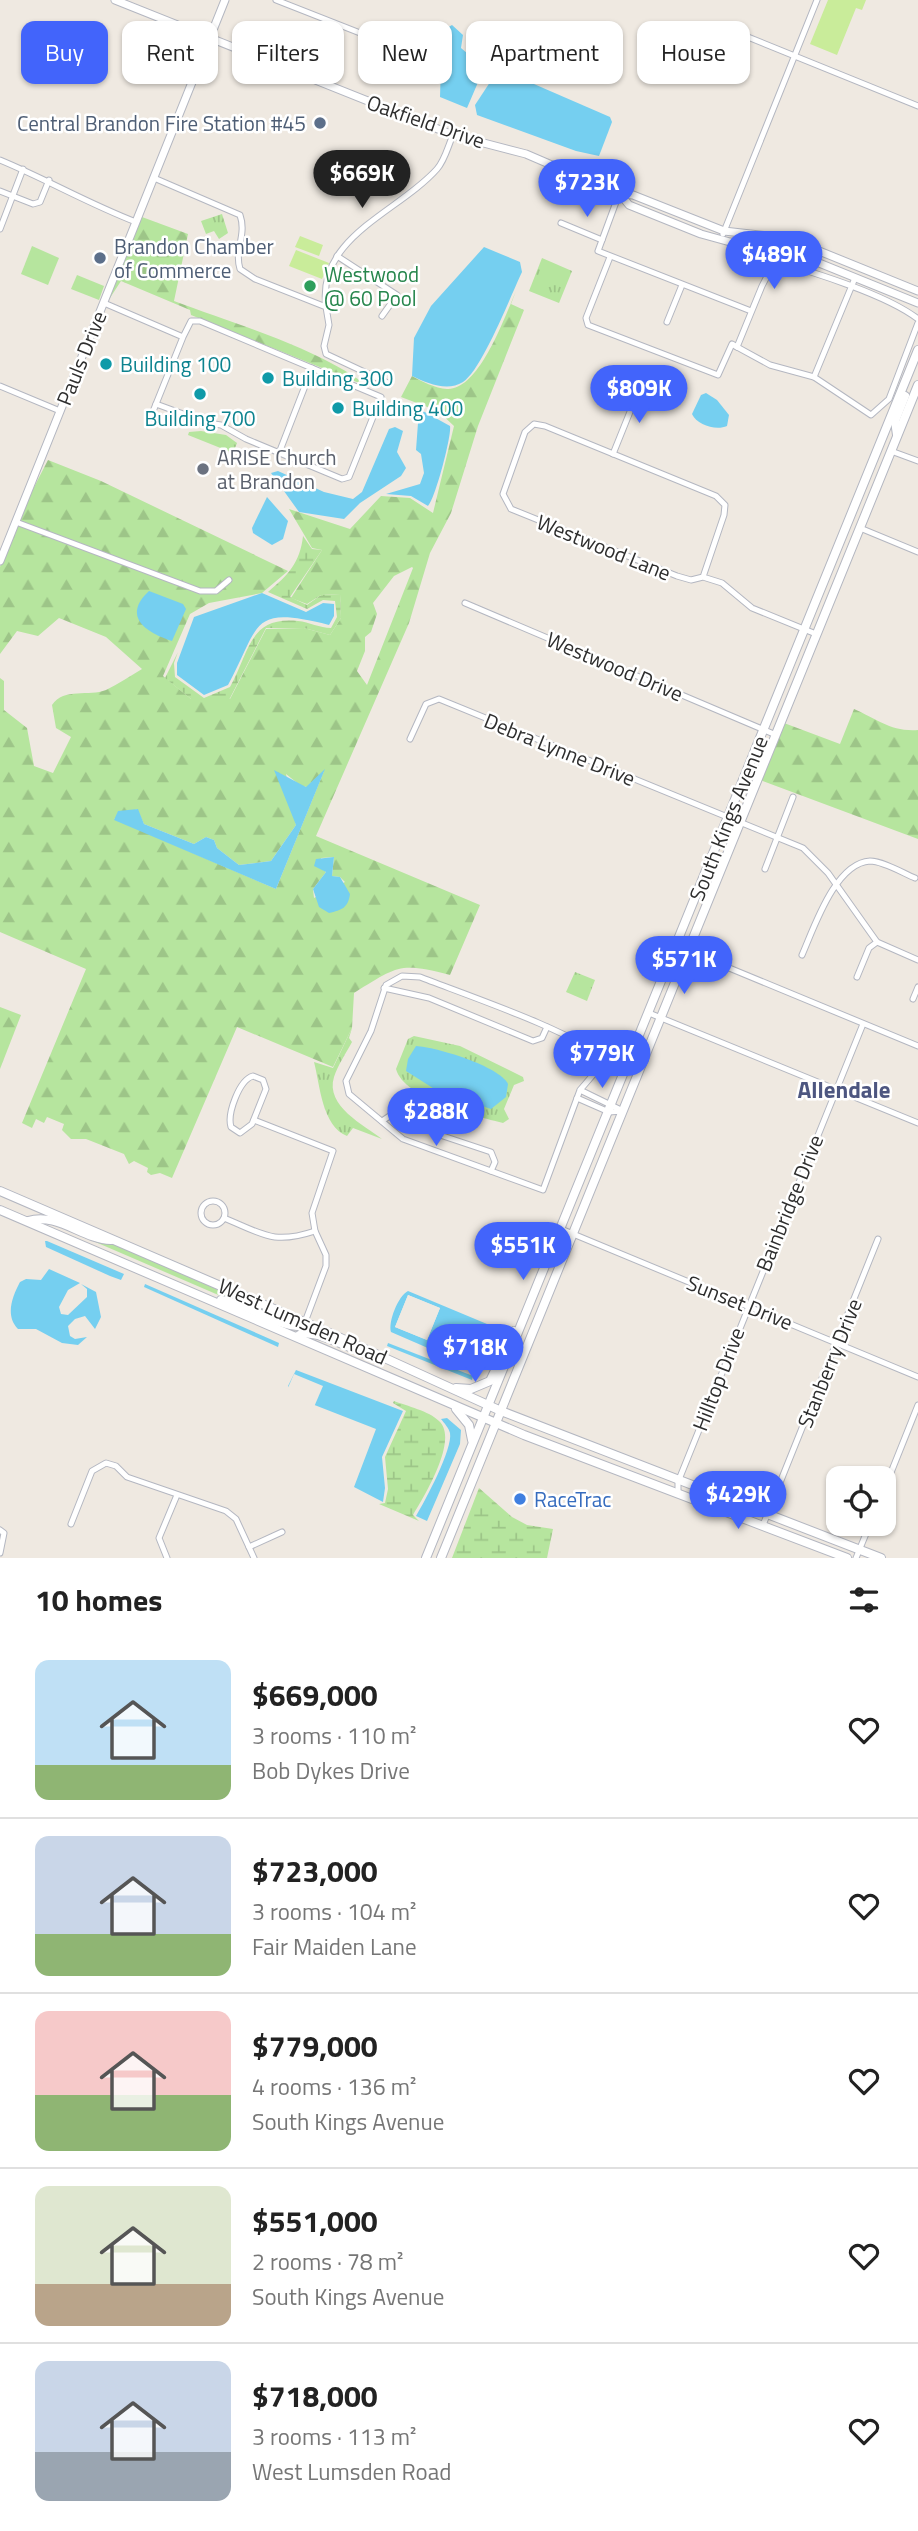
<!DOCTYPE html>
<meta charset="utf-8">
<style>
:root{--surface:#fff;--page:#f6f6f6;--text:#222;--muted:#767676;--line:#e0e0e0;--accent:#4264fb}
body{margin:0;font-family:"Titillium Web",sans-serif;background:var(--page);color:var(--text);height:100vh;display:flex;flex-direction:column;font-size:26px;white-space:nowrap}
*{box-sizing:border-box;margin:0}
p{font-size:23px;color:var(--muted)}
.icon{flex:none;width:38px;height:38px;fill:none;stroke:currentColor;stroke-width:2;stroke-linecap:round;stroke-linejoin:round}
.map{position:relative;height:1558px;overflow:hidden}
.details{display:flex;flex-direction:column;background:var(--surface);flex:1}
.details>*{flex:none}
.hud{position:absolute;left:21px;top:21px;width:877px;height:63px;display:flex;gap:14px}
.buttons{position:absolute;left:826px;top:1466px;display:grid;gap:14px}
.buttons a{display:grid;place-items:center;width:70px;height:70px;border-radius:14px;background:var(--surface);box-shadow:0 2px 5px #0004;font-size:35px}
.price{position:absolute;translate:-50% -60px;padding:0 16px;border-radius:24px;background:var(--accent);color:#fff;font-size:23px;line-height:46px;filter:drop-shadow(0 2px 4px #0008)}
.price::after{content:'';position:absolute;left:50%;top:42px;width:21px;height:16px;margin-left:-10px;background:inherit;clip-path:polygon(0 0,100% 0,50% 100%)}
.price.active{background:#222;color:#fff}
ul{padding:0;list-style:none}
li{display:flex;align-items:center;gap:21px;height:175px;padding:0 35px}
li+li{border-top:2px solid var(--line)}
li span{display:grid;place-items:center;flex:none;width:196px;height:140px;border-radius:14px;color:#555}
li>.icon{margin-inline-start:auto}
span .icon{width:84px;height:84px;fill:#fffc;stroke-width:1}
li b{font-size:30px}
h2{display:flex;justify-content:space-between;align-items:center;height:84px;padding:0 35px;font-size:30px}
.tag{padding:0 24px;border-radius:14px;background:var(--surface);box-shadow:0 2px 5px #0004;font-size:24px;line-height:63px}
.tag.active{background:var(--accent);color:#fff}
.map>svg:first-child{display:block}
.grass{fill:#b6e59e}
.forest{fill:url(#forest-firs);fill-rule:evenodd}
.wetland{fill:url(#wetland-marsh)}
.park{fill:url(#park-tufts)}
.pitch{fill:#c9ec9a}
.water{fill:#75cff0;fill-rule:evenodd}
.pier{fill:#efe9e1;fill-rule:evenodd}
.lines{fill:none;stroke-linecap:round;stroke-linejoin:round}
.minor-casing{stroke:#b4b7c1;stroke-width:7}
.tertiary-casing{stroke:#b4b7c1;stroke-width:9}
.secondary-casing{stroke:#b4b7c1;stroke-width:10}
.minor{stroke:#fff;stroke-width:5}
.tertiary{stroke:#fff;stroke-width:7}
.secondary{stroke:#fff;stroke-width:8}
.service-dot{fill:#5c6f8a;stroke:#fff;stroke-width:2.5}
.leisure-dot{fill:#2e9e5b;stroke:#fff;stroke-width:2.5}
.culture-dot{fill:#0f9aa8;stroke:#fff;stroke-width:2.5}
.worship-dot{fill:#6b7280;stroke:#fff;stroke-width:2.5}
.shop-dot{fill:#3f7fe0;stroke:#fff;stroke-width:2.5}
.labels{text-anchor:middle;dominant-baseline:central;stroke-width:5;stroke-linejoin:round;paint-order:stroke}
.street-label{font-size:21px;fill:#2e2e2e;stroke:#fff}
.service-label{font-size:21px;fill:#4e5e75;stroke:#fff;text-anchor:end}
.leisure-label{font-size:21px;fill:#27864d;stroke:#fff;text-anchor:start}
.culture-label{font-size:21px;fill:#0d838f;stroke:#fff;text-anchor:start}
.worship-label{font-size:21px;fill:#5b616d;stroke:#fff;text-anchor:start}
.shop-label{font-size:21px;fill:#366cbe;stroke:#fff;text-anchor:start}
.neighbourhood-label{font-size:23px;font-weight:bold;fill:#4d5680;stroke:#fff}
</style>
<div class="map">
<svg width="918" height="1558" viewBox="0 0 918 1558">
<defs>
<pattern id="forest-firs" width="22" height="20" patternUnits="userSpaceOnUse" patternTransform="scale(1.75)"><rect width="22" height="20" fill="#b6e59e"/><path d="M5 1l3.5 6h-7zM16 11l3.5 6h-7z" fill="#9dc588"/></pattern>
<pattern id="wetland-marsh" width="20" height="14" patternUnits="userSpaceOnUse" patternTransform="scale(1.75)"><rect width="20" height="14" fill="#b6e59e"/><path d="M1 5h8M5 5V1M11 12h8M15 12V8" fill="none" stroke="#9dc588"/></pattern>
<pattern id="park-tufts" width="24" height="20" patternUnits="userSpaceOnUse" patternTransform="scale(1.75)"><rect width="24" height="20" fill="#b6e59e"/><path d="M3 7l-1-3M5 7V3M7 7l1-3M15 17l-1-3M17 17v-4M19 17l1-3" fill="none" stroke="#9dc588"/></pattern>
</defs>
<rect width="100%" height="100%" fill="#efe9e1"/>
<g class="grass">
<polygon points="32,246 59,258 48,285 21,274"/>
<polygon points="77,275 104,286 99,300 71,289"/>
<polygon points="49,1222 116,1245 289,1321 237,1299 223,1297"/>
</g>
<g class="forest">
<path d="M142 217 188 234 174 301C235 324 319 348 369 387L191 315 190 310 121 281 108 301Z"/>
<path d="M516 291 511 304 524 310 478 426 451 513 430 553 409 623 316 836 480 905 450 975C399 962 398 966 354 993L352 1028 333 1067 237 1027 172 1178 160 1173 151 1175 147 1172 148 1168 134 1161 129 1164 124 1154 86 1139H71L62 1130 64 1124 47 1117 44 1123 36 1119 32 1128 22 1123 86 969 0 932V678L4 681V710L27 728 34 766 53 773 71 737 56 728 52 705C64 687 89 697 106 690 118 684 130 676 142 669L106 637 59 618 38 636 17 631 0 654V567L16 522 48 460 101 481 288 571 262 593 209 603 190 614 163 676 191 699H230L266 629 304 628 330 635 341 618 340 594 321 595 307 604 291 598 322 550 312 548 289 509 350 529 381 496 410 498 433 513 454 426 438 411 401 397 412 376C423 382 435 388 447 389 479 391 505 316 516 291ZM412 567 413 568 367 685 357 671 365 651V637L371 632 377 614 373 603 394 576ZM324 771 276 889 114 819 137 809 144 824 194 844 206 837 214 840 217 848 239 865 271 861 296 825 286 774 301 786 307 787ZM334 857 332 876 340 877 345 882 314 898 313 889 326 872 322 869 321 858Z"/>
<path d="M854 709C877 719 891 732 918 730V839L760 780 784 723 840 744Z"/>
<polygon points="0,1007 21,1015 0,1069"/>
</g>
<g class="wetland">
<path d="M303 536 312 549 322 550 290 597 307 605 321 595 340 594 341 618 330 635 304 628H266L229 700 191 699 165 678 178 652 174 663 175 677 204 698 230 687C250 651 249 616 298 621 309 622 320 628 331 628L337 617 335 601 323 600 307 609 268 592C288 575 300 563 303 536Z"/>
<path d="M394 1401C407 1406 429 1411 439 1421 459 1439 425 1495 413 1515L419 1521 379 1504 385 1503 388 1489 385 1457 406 1411 393 1403Z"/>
<polygon points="479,1488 512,1517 527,1525 553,1529 547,1558 452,1558"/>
</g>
<g class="park">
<polygon points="222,214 228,233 219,239 214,231 206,234 201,221"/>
<polygon points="542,258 572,271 559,303 529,291"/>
<polygon points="201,431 226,435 237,443 233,453 188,435 189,432"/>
<polygon points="575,972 595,980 587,1001 566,992"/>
<path d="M352 1028 349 1038 352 1042C346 1053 338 1065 334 1077 325 1106 364 1125 382 1139L353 1128 347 1136C322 1126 320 1085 314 1062L333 1068Z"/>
<path d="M414 1036 460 1046 523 1077 524 1081 514 1085 504 1109 509 1119 503 1123C476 1116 404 1099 396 1069L408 1039Z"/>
</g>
<g class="pitch">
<polygon points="828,0 866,0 862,10 856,8 837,55 810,44"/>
<polygon points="300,236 323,245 319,256 295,247"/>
<polygon points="296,250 329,263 322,279 289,266"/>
</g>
<g class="water">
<polygon points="452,25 463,35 461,48 481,65 479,80 467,108 440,97 442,31"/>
<polygon points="158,37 181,48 177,64 161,63 149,54 152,43"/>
<polygon points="506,72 610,117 612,122 599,156 576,151 477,115 475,105 496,73"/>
<path d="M484 247 520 262 522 272C511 295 482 370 463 382 447 392 427 383 412 376L414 338 431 306Z"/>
<path d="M706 393 717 400 729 415 727 426C716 431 697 425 692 414L701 395Z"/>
<path d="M403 406 421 410 450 426C452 435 435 500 428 506L411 496 386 494 420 484 424 473 421 454 416 450 418 423 401 411Z"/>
<polygon points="395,427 403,431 397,452 406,468 401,476 360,503 344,519 299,512 271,473 278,471 324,492 353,499 362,492 389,429"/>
<polygon points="267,497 288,521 283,539 272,545 253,533 252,528"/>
<path d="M149 591 183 604 186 609 172 641C147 633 121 617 149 591Z"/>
<path d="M262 593 306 612 323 603 334 604V616L329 625C249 605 261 624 228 685L204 695 177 675V663L194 617Z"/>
<polygon points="325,769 276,889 114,820 118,811 138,809 144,824 194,844 206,837 214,840 217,848 239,865 271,861 296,825 274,770 306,787"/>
<path d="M334 857 332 876 340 877 350 894C348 908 342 910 329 913L319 907 313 889 326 872 314 866 316 859Z"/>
<path d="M416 1046C436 1047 499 1066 508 1084L506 1097 491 1109 436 1090 406 1071 408 1059Z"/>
<polygon points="45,1241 47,1241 124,1274 121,1280 110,1276 46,1247"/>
<path d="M49 1269 80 1283 68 1290 59 1307 61 1314 68 1315 87 1297V1289L81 1284 96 1292 101 1317 95 1329 85 1316 75 1319 68 1326 70 1336 75 1339 87 1337 78 1345 62 1343 36 1329H18C5 1316 12 1297 20 1282L26 1279 41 1280Z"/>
<polygon points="145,1284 279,1343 278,1347 144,1287"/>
<path d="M408 1291 487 1324V1334L473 1364 467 1365 391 1332C388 1322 398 1296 408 1291ZM408 1295 440 1308 427 1340 395 1327Z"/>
<polygon points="388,1343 473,1376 472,1380 387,1346"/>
<polygon points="296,1370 403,1411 382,1457 385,1488 383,1502 354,1487 376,1429 294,1397 288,1386"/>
<path d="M447 1418 461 1430 460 1444 427 1521 416 1516C425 1501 453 1449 450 1433 449 1428 444 1423 441 1419Z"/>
</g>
<g class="pier">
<path d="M408 1295 440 1308 427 1340 395 1327ZM410 1299 436 1310 425 1336 399 1325Z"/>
<polygon points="294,1374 323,1386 314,1407 291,1398 287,1390"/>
</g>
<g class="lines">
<g class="minor-casing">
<g id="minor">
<polyline points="276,0 411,53"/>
<polyline points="738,33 918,106"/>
<path d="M0 160C46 179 89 204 136 222"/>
<path d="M154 178 240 215C247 235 234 250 240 269L255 279 326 307 329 325 324 346 326 354 390 384"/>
<polyline points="0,191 33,204 40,202 49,180"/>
<polyline points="619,194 598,251 751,311"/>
<polyline points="561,223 602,240"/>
<polyline points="0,229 23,169"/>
<polyline points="723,234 817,0"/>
<polyline points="337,256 397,295 382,316"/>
<polyline points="610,257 586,318 588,325 718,375 732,344 737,347"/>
<path d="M774 261C813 272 887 295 918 319"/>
<polyline points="104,303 183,337 191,321 200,321 381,397 349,477 342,479 246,439 221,425 208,423 156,404 183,337"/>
<path d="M326 307C316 237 399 212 437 169 445 160 448 146 453 135"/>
<polyline points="667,322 682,285"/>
<polyline points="737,347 770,365 814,377 871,415 889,399 918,323"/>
<polyline points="737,347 762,286 787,238"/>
<polyline points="814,377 855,278"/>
<polyline points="0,386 60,411"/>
<polyline points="149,421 156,404"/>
<polyline points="891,451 918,461"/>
<polyline points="279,453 312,368"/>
<polyline points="613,454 640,387"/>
<polyline points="16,522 200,591 216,591 229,580"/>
<polyline points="860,528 918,552"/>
<polyline points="703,577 724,515 725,505 716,496 545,426 534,424 525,432 503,494 511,509 677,576 691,580 703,577 722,583 752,608 816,634"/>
<polyline points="465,603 776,735"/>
<polyline points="410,739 426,704 439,699 803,848 828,873 877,942 918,960"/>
<polyline points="765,869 793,797"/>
<polyline points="676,946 918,1046"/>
<path d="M802 955C814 928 835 863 870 861 883 861 903 873 915 878"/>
<polyline points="857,977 869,948 877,942"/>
<polyline points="384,988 429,998 533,1041 542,1038 547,1027"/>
<polyline points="913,999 918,987"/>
<polyline points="649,1013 918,1123"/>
<path d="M253 1076 263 1080 266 1089 252 1124 240 1133 231 1127C227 1114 239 1080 253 1076Z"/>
<path d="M580 1090 543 1190 403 1139 349 1094 346 1081 371 1031 386 985 402 976 420 977C455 991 582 1034 600 1058L598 1069 580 1090 623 1111"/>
<polyline points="577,1098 609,1112 623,1111"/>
<polyline points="254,1120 333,1151 312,1213 315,1231 326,1255 326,1266 305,1322"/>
<polyline points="382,1121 394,1113 440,1135 491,1152 495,1162 491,1171"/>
<circle cx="213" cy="1213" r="12"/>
<path d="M224 1218C263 1234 273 1245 315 1231"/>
<polyline points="561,1229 918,1377"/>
<polyline points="884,1490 918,1405"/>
<polyline points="678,1493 678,1482 863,1024"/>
<polyline points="71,1524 92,1471 106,1463 116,1466 127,1477 226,1511 236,1519 254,1558"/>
<polyline points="763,1525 878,1239"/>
<polyline points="0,1530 4,1533 0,1553"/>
<polyline points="249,1547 282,1532"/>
<polyline points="167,1558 159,1538 177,1495"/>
<polyline points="856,1558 870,1524"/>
</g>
</g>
<g class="tertiary-casing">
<g id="tertiary">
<polyline points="115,0 453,135 526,154 619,194 633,195 724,231 787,238 918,291"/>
<polyline points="620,194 629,205 701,234 730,242 782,248 918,303"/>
<polyline points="0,561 225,0"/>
</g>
</g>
<g class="secondary-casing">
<g id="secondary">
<polyline points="897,435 895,421 905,396"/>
<polyline points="0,1191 332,1334 501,1411 881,1558"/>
<polyline points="0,1210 524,1435 847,1558"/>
<path d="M28 1221C58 1212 82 1239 111 1240"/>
<path d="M221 1300C248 1303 274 1326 300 1326L305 1322"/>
<path d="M298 1336C313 1325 356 1354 377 1356"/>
<polyline points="456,1388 471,1389 490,1381 514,1331"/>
<polyline points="456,1409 469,1425 472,1440"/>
<polyline points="426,1558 918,350"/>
<polyline points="441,1558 918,385"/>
</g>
</g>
<use href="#minor" class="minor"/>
<use href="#tertiary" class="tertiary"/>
<use href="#secondary" class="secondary"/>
</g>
<g class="service-dot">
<circle cx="320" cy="123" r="7"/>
<circle cx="100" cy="258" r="7"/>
</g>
<circle class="leisure-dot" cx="310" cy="286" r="7"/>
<g class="culture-dot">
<circle cx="106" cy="364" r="7"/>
<circle cx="268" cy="378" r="7"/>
<circle cx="200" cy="394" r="7"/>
<circle cx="338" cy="408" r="7"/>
</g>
<circle class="worship-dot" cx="203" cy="469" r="7"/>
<circle class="shop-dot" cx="520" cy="1499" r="7"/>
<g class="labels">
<g class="street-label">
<text transform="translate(426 121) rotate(19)">Oakfield Drive</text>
<text transform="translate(81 358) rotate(-68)">Pauls Drive</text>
<text transform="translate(604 547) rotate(22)">Westwood Lane</text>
<text transform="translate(615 666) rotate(23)">Westwood Drive</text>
<text transform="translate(560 749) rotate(22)">Debra Lynne Drive</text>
<text transform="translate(728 818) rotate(-68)">South Kings Avenue</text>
<text transform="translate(789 1203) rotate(-68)">Bainbridge Drive</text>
<text transform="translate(740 1302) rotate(22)">Sunset Drive</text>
<text transform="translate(303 1321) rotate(24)">West Lumsden Road</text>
<text transform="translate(829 1363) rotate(-68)">Stanberry Drive</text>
<text transform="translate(718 1379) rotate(-69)">Hilltop Drive</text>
</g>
<g class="service-label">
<text x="306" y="123">Central Brandon Fire Station #45</text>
<text x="114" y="246" text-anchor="start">Brandon Chamber<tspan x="114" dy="24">of Commerce</tspan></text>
</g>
<g class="leisure-label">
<text x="324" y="274">Westwood<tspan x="324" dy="24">@ 60 Pool</tspan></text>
</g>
<g class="culture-label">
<text x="120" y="364">Building 100</text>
<text x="282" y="378">Building 300</text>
<text x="352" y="408">Building 400</text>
<text x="200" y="418" text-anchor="middle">Building 700</text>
</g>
<g class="worship-label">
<text x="217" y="457">ARISE Church<tspan x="217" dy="24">at Brandon</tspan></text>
</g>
<g class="shop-label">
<text x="534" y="1499">RaceTrac</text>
</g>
<g class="neighbourhood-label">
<text x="844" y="1089">Allendale</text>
</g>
</g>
</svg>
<div class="buttons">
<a><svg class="icon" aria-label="locate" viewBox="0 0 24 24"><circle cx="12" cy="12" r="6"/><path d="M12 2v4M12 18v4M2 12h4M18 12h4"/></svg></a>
</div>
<b class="price active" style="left:362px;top:210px">$669K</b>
<b class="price" style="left:587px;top:219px">$723K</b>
<b class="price" style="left:774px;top:291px">$489K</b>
<b class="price" style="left:639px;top:425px">$809K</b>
<b class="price" style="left:684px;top:996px">$571K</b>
<b class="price" style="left:602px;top:1090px">$779K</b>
<b class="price" style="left:436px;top:1148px">$288K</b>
<b class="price" style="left:523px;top:1282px">$551K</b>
<b class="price" style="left:475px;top:1384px">$718K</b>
<b class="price" style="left:738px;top:1531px">$429K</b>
<div class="hud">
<a class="tag active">Buy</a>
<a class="tag">Rent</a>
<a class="tag">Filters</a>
<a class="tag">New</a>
<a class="tag">Apartment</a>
<a class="tag">House</a>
</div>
</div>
<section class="details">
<h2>10 homes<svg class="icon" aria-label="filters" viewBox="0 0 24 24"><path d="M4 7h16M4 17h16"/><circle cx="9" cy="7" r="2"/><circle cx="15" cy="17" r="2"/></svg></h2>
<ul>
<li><span style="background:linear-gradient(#bfe0f5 75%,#8fb573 0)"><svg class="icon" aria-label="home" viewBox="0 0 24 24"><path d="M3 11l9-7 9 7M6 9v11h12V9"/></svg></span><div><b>$669,000</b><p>3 rooms · 110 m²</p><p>Bob Dykes Drive</p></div><svg class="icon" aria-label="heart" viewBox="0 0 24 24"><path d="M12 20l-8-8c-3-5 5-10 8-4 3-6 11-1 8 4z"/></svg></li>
<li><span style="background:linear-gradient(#c9d6e8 70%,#8fb573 0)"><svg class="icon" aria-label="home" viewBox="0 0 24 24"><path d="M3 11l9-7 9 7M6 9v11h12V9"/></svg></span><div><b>$723,000</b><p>3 rooms · 104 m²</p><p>Fair Maiden Lane</p></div><svg class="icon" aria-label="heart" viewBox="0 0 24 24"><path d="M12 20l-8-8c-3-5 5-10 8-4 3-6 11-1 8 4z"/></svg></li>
<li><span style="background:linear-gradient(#f6c9c9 60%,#8fb573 0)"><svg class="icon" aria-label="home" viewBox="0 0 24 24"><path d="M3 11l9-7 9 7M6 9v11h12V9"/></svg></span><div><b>$779,000</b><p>4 rooms · 136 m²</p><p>South Kings Avenue</p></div><svg class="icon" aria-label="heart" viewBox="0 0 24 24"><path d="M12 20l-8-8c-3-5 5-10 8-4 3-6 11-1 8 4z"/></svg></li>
<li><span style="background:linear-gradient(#dfe7d0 70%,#b9a48a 0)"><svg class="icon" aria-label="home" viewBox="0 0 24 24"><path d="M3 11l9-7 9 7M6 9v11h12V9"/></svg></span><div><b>$551,000</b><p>2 rooms · 78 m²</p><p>South Kings Avenue</p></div><svg class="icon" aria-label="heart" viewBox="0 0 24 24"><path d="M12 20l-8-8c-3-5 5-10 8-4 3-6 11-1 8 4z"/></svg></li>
<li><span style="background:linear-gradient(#c9d6e8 65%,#9aa5b1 0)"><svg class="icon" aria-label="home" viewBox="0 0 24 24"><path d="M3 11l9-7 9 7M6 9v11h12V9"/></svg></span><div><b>$718,000</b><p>3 rooms · 113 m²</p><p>West Lumsden Road</p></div><svg class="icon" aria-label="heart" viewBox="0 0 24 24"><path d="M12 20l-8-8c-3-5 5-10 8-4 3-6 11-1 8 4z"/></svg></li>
</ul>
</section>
